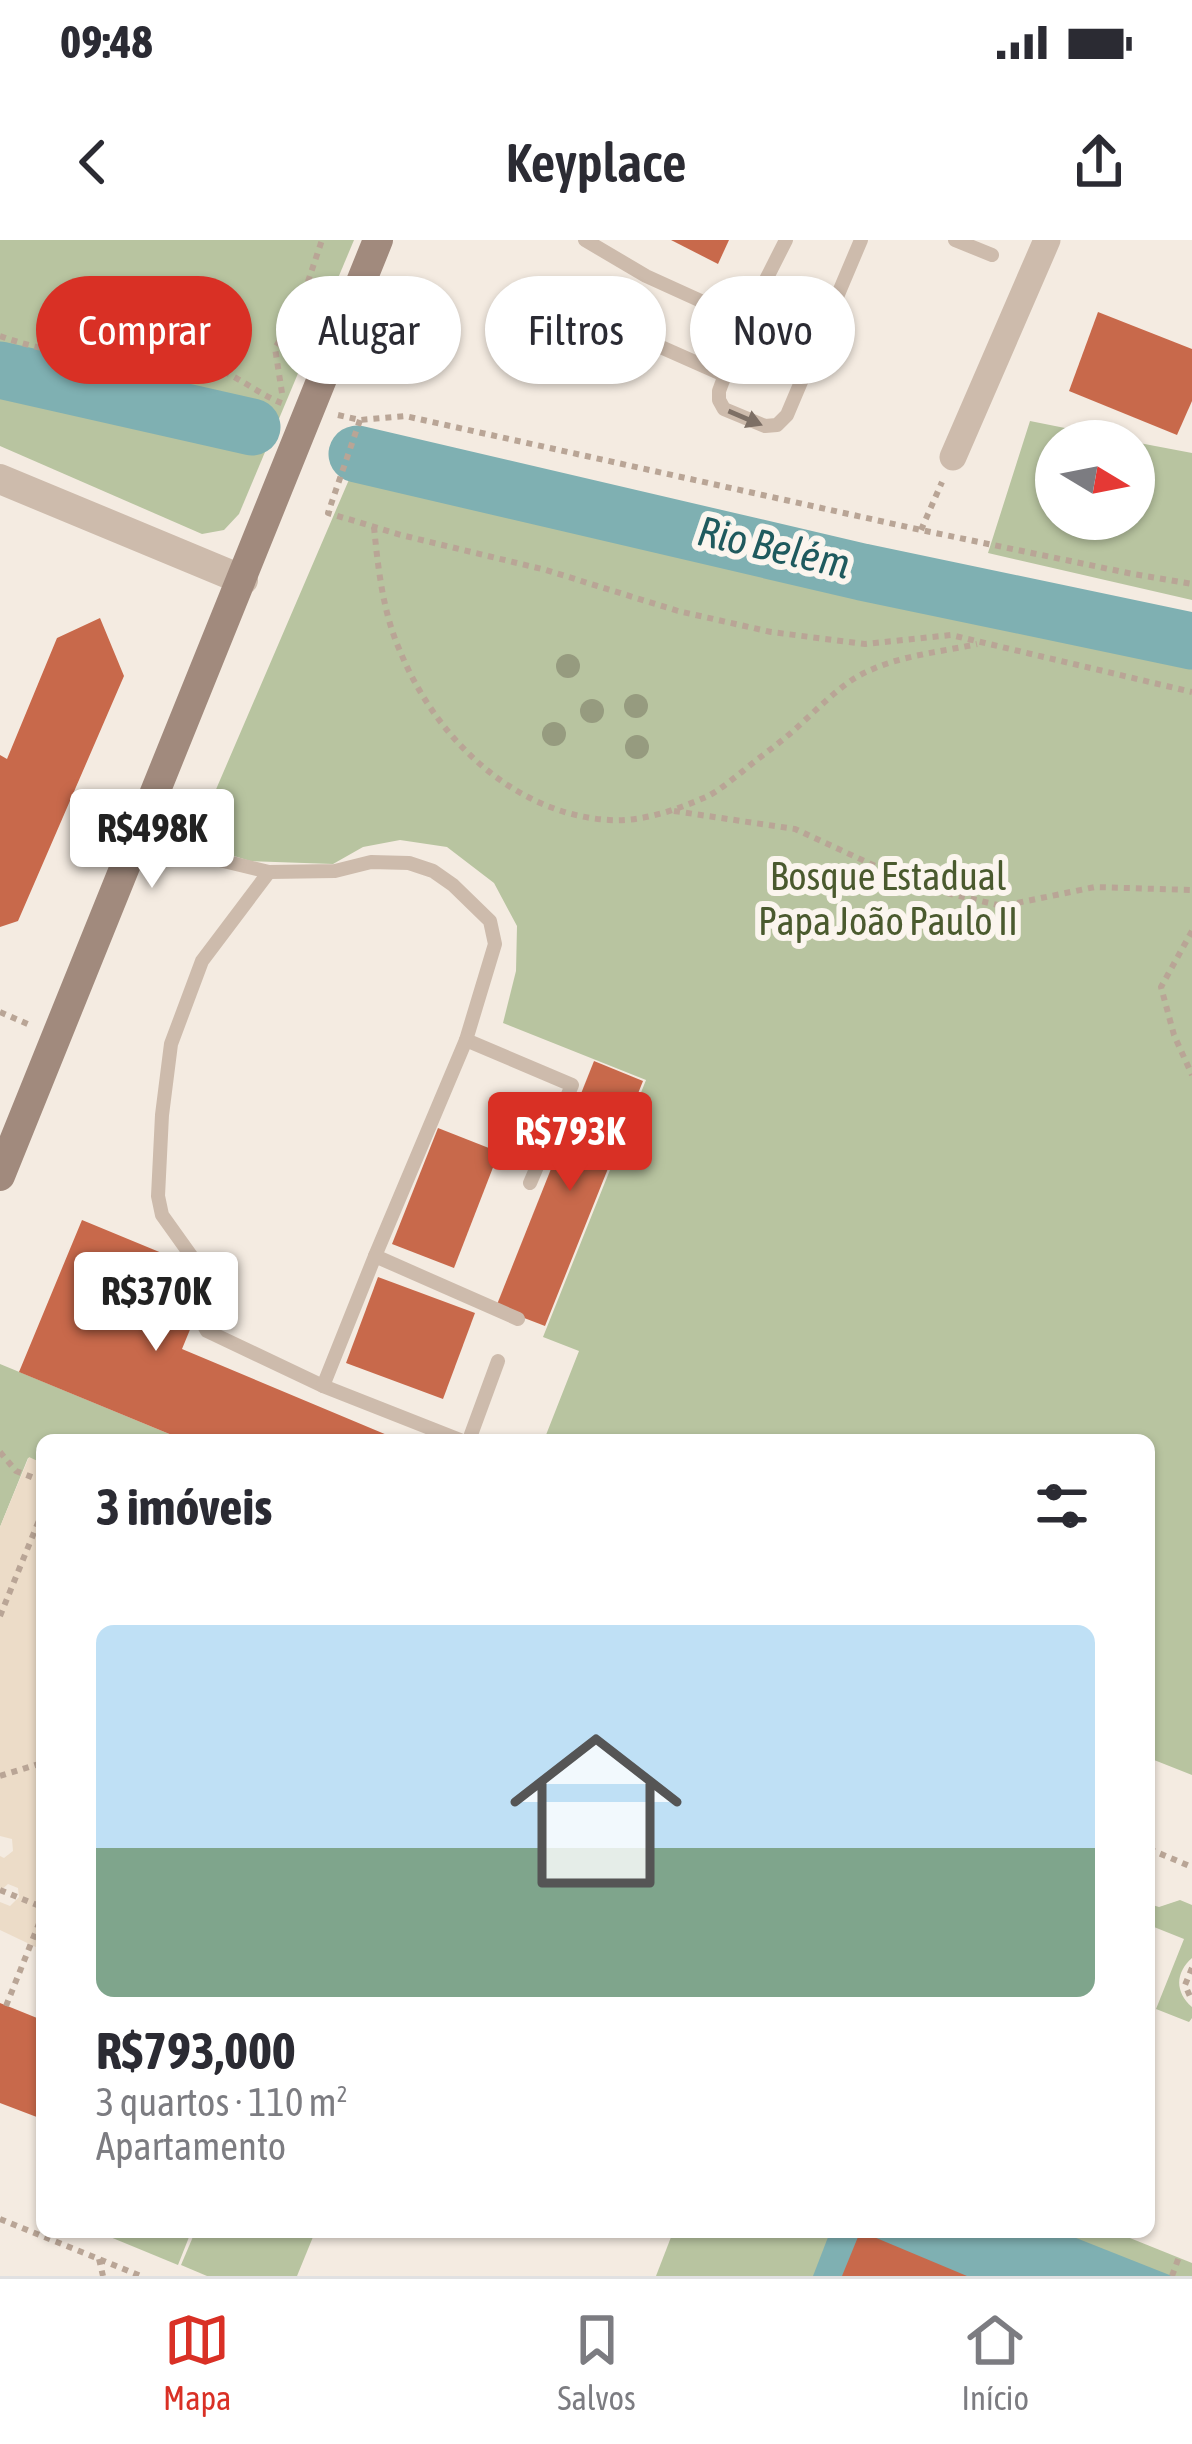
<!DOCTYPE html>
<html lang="pt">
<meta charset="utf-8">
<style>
:root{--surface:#fff;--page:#f7f7f7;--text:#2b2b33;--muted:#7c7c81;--line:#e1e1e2;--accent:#d93025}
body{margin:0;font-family:"Asap Condensed",sans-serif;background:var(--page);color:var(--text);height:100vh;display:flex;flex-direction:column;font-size:45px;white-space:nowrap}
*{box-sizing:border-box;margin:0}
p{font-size:39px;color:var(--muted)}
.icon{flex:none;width:66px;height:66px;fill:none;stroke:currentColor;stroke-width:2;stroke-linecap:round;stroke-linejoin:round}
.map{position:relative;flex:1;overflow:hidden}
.side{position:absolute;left:36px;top:1194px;width:1119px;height:804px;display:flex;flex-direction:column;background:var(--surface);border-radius:18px;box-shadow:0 3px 9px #0004}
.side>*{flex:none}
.top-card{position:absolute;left:36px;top:36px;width:1122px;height:108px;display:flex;gap:24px}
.needle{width:78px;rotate:100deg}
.tools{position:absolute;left:1035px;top:180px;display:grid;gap:24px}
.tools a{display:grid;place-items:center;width:120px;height:120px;border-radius:50%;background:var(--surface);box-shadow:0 3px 9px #0004;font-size:60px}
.price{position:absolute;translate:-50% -102px;padding:0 27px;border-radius:12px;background:#fff;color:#222;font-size:39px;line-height:78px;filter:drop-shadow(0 3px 6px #0008)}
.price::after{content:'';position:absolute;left:50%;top:72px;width:36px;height:27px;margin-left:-18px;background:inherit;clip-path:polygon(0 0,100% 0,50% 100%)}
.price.current{background:var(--accent);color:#fff}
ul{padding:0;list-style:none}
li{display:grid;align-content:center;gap:24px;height:636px;padding:0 60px}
li span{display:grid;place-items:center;height:372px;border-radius:18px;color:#555}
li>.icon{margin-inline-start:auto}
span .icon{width:216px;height:216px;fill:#fffc;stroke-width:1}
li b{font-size:51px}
h2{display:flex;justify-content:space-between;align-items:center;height:144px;padding:0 60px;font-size:51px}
.chip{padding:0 42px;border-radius:54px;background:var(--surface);box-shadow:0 3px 9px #0004;font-size:42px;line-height:108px}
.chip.current{background:var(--accent);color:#fff}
.status{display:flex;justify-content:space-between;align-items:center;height:84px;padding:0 60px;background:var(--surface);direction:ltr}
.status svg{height:33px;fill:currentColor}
header{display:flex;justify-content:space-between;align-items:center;height:156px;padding:0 60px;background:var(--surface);font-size:54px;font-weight:600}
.menu{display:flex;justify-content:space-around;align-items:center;height:168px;border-top:3px solid var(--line);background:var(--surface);font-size:33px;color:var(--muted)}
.menu a{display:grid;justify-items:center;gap:6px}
.menu .current{color:var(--accent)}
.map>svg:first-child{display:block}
.green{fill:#b8c4a0}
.plaza{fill:#ecdcc8}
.water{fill:#7fb0b2}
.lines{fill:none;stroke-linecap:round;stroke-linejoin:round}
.river{stroke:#7fb0b2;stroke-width:57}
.building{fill:#c8694b}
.path{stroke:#b9a596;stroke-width:6;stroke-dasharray:6 6;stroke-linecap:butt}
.service{stroke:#cdbbac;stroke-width:14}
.minor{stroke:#cdbbac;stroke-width:27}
.tertiary{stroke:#cdbbac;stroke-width:30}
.secondary{stroke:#a18a7d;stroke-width:30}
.tree{fill:#969b7f}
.oneway{fill:#7d6f65}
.labels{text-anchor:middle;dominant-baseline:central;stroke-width:12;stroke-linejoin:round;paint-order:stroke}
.park-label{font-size:39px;fill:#4a5a2e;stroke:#fbf5ee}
.water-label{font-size:42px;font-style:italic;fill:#1f5a5e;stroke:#fbf5ee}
</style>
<div class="status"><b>09:48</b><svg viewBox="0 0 49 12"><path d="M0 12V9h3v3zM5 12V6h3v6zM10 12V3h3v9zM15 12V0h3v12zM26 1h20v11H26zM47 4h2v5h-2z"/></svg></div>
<header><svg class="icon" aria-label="back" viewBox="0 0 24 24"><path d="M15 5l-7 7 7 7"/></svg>Keyplace<svg class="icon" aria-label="share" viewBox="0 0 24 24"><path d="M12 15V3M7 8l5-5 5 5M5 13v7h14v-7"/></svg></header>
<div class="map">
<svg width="1192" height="2036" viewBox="0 0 1192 2036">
<rect width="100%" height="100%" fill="#f4ebe1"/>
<g class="green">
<polygon points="0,0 354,0 239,274 224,290 202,294 0,206"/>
<polygon points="1030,181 1130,201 1056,201 1056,279 1134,279 1134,202 1192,213 1192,360 988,313"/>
<polygon points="354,228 1192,417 1192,1535 1149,1518 1149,1200 544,1200 579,1111 543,1097 646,840 503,783 516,731 517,686 494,643 447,607 400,600 363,607 333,624 250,621 193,603"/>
<polygon points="0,1124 184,1200 42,1200 42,1223 28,1218 0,1287"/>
<path d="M1180 1660 1192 1665V1718C1175 1733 1175 1752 1192 1767V1778L1189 1782 1156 1769 1184 1699 1149 1685V1664L1159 1667Z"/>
<polygon points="98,1992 191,1992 178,2025"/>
<polygon points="195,1992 315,1992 297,2036 207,2036 181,2025"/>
<polygon points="673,1992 1115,1992 1192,2023 1192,2036 656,2036"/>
</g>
<polygon class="plaza" points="29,1217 42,1223 42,1710 0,1690 0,1662 10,1666 19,1657 18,1648 8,1644 0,1651 0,1616 4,1618 13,1611 12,1599 0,1596 0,1287"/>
<polygon class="water" points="830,1992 1061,1992 1172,2036 813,2036"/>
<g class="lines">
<g class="river">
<polyline points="0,130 252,187"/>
<polyline points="357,214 862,332 1192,401"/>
</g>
</g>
<g class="building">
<polygon points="671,0 729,0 718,24"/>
<polygon points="1098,72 1192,109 1192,161 1177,195 1069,151"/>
<polygon points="100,378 124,436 18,681 0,687 0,515 7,519 57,398"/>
<polygon points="594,821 643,841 545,1086 496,1067"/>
<polygon points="438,888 499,912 454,1028 392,1004"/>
<polygon points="82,980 186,1023 169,1064 196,1075 182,1109 399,1200 184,1200 19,1132"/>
<polygon points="378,1037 475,1073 443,1159 346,1123"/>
<polygon points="0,1763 42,1780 42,1879 0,1863"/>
<polygon points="860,1992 862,1992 967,2036 842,2036"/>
</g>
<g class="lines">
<g class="path">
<path d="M0 96C28 106 55 112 84 114 125 117 167 114 207 125 235 133 257 154 284 164"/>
<polyline points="282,153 275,108 297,74 322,0"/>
<polyline points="338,175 360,180 405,176 921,290 1133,334 1192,344"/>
<polyline points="360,180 328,273 401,295 546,330 678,371 771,392 865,404 951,395 1192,452"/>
<path d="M374 287C378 328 383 373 400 411 435 497 513 574 609 580 642 582 676 570 706 557 719 551 731 540 743 531 757 519 772 509 786 497 809 478 830 454 855 438 892 416 936 413 977 404"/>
<polyline points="921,290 942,242"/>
<polyline points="674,571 795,589 921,647 1002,666 1095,647 1192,650"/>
<polyline points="1192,691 1161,747 1174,795 1192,835"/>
<polyline points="0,772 30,785"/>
<polyline points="0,1212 16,1231 42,1241"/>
<polyline points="0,1376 42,1273"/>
<polyline points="0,1536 42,1523"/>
<polyline points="1149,1609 1192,1627"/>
<polyline points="0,1650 42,1667"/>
<polyline points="1192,1728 1185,1745 1192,1761"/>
<polyline points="6,1766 42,1676"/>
<polyline points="0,1979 141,2036"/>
<polyline points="99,2019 103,2036"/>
<polyline points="1172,2036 1180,2014"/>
</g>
<g class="service">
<polyline points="585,0 646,36 745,81"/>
<polyline points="786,0 745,81 719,151 719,160 724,169 765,186 777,185 787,175 861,0"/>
<polyline points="955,0 992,15"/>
<polyline points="645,100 724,135"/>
<polyline points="137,600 269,632 335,631 371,622 409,623 433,631 453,645 490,681 495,704 466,800 572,845 530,943"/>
<polyline points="269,632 202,721 171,804 162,875 158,956 162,975 192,1017 192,1064 207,1091 323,1146 460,1200"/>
<polyline points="375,1016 466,800"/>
<polyline points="323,1146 375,1016 518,1079"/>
<polyline points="469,1200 498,1121"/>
</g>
<polyline class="minor" points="953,217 1047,0"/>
<polyline class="tertiary" points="0,239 243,340"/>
<polyline class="secondary" points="0,936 378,0"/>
</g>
<g class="tree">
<circle cx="568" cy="426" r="12"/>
<circle cx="636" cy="466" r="12"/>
<circle cx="592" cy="471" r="12"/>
<circle cx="554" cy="494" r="12"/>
<circle cx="637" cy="507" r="12"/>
</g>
<defs><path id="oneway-solid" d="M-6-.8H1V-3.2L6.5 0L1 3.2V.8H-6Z" transform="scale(3)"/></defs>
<use class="oneway" href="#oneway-solid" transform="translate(745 178) rotate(23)"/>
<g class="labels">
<g class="park-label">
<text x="888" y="636">Bosque Estadual<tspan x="888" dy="45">Papa João Paulo II</tspan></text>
</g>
<g class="water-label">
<text transform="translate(774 307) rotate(13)">Rio Belém</text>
</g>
</g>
</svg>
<div class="tools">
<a><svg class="needle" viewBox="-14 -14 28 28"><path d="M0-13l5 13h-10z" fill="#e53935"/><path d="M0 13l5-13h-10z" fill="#7c7c81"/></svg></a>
</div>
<b class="price" style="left:152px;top:651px">R$498K</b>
<b class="price current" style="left:570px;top:954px">R$793K</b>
<b class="price" style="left:156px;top:1114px">R$370K</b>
<div class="top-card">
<a class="chip current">Comprar</a>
<a class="chip">Alugar</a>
<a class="chip">Filtros</a>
<a class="chip">Novo</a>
</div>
<section class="side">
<h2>3 imóveis<svg class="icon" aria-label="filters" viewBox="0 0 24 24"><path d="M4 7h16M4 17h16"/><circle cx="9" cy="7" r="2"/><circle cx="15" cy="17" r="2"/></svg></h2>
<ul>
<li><span style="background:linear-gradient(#bfe0f5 60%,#7fa58c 0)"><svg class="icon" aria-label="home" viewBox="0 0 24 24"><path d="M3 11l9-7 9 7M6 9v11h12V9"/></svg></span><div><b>R$793,000</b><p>3 quartos · 110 m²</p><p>Apartamento</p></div></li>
</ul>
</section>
</div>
<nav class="menu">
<a class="current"><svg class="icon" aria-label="map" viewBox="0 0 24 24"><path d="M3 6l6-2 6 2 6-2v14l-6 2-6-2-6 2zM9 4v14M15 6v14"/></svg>Mapa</a>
<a><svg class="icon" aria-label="saved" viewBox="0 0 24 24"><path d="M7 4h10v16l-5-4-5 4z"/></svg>Salvos</a>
<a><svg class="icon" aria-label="home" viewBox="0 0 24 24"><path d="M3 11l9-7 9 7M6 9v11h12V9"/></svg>Início</a>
</nav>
